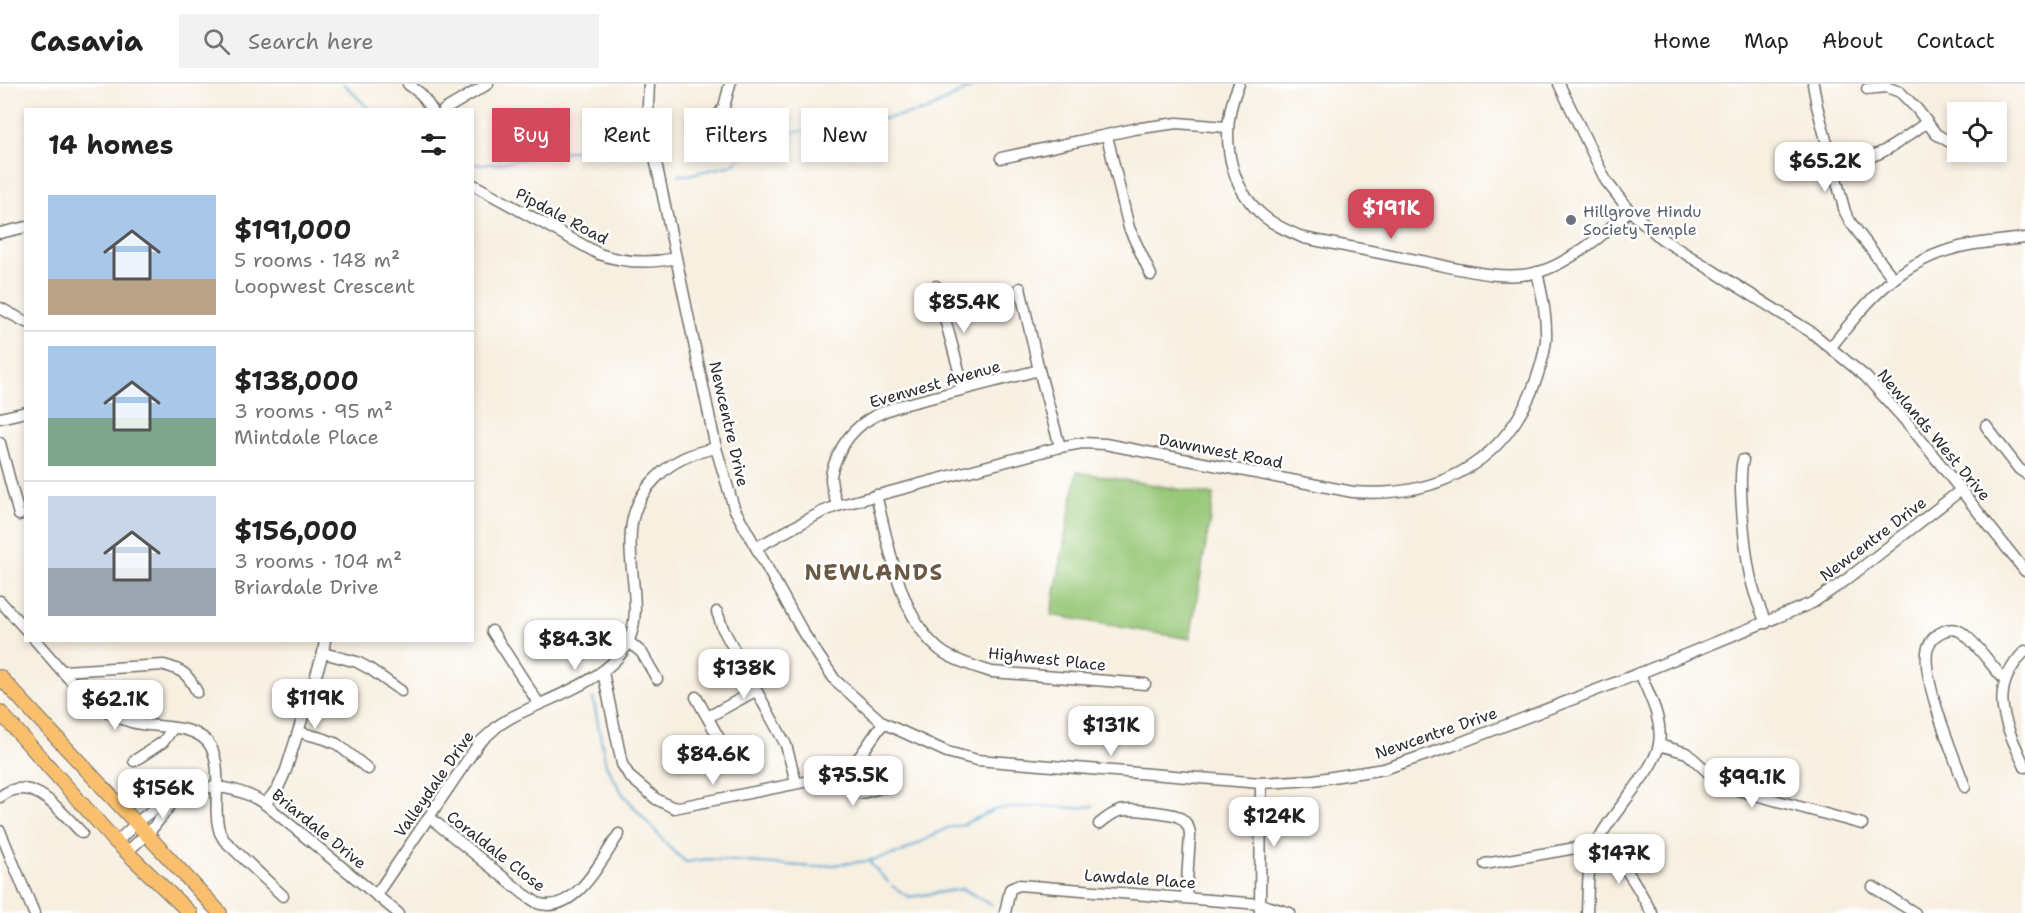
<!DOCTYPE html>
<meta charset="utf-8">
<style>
:root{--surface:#fff;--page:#f2f2f2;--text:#222;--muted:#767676;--line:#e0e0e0;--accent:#d1495b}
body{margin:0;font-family:"Shantell Sans",sans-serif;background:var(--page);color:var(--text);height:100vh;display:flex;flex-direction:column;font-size:22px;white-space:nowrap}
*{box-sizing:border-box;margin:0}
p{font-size:20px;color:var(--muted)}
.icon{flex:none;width:33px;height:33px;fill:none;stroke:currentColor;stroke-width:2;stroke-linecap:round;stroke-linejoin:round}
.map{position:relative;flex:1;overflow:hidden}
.details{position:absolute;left:24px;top:24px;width:450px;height:534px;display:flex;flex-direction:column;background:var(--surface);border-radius:0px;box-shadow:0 3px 9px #0003}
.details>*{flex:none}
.guide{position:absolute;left:492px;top:24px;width:570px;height:54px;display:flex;gap:12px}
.fabs{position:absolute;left:1947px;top:18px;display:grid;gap:12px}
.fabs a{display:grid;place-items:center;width:60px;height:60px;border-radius:0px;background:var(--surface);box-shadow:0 3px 9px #0003;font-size:30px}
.price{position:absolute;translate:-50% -51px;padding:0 14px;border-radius:12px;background:#fff;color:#222;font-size:20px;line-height:39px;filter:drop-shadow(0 2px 3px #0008)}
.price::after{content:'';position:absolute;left:50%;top:36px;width:18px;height:14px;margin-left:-9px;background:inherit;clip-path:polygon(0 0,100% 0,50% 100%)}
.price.selected{background:var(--accent);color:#fff}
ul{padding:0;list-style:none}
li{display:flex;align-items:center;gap:18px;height:150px;padding:0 24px}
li+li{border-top:2px solid var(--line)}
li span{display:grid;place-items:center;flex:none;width:168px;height:120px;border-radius:0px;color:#555}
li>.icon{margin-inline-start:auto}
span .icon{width:72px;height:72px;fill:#fffc;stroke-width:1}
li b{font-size:26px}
h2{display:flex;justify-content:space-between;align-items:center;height:72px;padding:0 24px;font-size:26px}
.chip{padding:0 21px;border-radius:0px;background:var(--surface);box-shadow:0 3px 9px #0003;font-size:21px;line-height:54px}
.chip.selected{background:var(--accent);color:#fff}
header{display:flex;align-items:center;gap:36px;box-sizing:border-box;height:84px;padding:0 30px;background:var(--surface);border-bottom:2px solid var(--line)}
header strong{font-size:28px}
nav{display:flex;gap:33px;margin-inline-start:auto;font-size:21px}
.search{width:420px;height:54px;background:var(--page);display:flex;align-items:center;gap:15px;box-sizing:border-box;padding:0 21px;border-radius:0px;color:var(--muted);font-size:22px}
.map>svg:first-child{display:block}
.green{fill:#97c777;stroke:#617951;stroke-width:1.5}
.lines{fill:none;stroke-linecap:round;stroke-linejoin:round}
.stream{stroke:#58a4d1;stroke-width:2}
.minor-casing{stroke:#72706a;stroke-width:13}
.major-casing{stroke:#72706a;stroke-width:16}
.minor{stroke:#fff;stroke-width:10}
.major{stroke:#f9bf6d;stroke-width:14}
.worship-dot{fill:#6b7280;stroke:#fff;stroke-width:2}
.labels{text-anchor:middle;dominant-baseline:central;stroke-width:5;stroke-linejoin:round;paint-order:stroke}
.worship-label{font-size:16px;fill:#5b616d;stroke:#fff;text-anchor:start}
.street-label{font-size:16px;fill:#2b2b2b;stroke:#fff}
.district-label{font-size:22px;font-weight:bold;letter-spacing:1.5px;fill:#6a5a44;stroke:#fff}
</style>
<header>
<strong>Casavia</strong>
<div class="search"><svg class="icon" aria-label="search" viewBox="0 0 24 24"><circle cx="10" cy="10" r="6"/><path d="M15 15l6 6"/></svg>Search here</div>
<nav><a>Home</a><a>Map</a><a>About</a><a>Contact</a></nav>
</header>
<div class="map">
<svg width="2025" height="829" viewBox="0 0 2025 829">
<rect width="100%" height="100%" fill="#fff"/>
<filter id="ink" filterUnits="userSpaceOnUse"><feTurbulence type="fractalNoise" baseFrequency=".0167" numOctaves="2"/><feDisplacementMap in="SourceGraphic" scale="12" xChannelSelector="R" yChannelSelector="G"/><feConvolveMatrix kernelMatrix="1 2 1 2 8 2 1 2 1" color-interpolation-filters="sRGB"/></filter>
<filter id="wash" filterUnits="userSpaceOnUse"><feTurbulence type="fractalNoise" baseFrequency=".008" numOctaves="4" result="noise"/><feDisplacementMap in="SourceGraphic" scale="24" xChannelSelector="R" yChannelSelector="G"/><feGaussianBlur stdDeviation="1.35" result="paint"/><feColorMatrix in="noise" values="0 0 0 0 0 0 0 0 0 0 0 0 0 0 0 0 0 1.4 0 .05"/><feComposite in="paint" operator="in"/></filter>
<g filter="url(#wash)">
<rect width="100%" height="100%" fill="#f7efe0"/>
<polygon class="green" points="1077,388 1214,411 1190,555 1051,531"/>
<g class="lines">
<g class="stream">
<polyline points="344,0 370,26"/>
<polyline points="472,80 496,80 581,65 614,72"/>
<polyline points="679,91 687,91 732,81 755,60 779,49 828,45 925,27 978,0"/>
<polyline points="593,614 606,681 622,709 669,763 686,778 708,775 815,783 868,777 902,768 947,744 962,741 996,725 1039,722 1077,724 1093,722"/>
<polyline points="870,776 871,780 888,798"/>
<polyline points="892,802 909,813 963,805 992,821"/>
</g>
</g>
</g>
<g filter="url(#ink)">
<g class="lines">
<g class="minor-casing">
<g id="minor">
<polyline points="408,0 421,10 432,26"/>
<polyline points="649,0 648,20 650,50 716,364 734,424 804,550 835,596 883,639 947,668 977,676 1261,699 1313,696 1384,685 1452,662 1643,588 1812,519 1846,496 1961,406"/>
<path d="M1239 0C1220 42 1225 96 1260 129 1273 141 1288 147 1304 154 1343 162 1382 169 1421 177 1458 184 1501 198 1539 188 1569 179 1607 149 1629 126"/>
<polyline points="1559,0 1606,97 1629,126 1662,155 1811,248 1866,293 1910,342 2025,487"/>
<polyline points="1813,0 1817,22 1845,128 1851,139 1893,194"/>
<polyline points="1867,5 1886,3 1900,8 1917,25 1936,50 1958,63"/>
<polyline points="444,26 488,0"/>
<polyline points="715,35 724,23 730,0"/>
<polyline points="1107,52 1129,144 1151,191"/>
<polyline points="1968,68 1971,69"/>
<polyline points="1001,74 1134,45 1177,39 1226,43"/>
<path d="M1832 79C1874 79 1894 62 1927 38"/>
<path d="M472 100 599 170C625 179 649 180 676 174"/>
<polyline points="0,149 26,143"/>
<polyline points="936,202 964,305"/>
<polyline points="1020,204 1039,286 1060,363"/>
<polyline points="0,224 26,238"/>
<path d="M1831 263C1867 218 1897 179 1956 164 1978 158 2002 157 2025 154"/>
<polyline points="0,334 26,328"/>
<polyline points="1986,342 2019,385 2025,389"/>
<polyline points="0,359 19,431"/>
<path d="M1743 376C1737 396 1746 481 1753 503 1756 515 1761 527 1766 539"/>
<path d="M876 411C889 460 900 539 944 569 958 578 976 583 992 588L1145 600"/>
<path d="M837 422C835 413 831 403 831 394 831 386 835 378 838 371 851 343 871 331 899 322L1039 286"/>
<path d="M757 463 822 428 837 422 1060 363 1082 359 1105 360 1353 408C1432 414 1498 384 1531 309 1538 292 1544 274 1546 256 1547 233 1542 210 1537 188"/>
<polyline points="0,517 26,546"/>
<polyline points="717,528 723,545 786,661 796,698"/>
<polyline points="492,547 539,620"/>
<path d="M35 556C64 588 89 626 131 638 155 645 198 638 211 663 224 688 211 722 220 749L224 756 283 812"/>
<polyline points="628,557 642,569 657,595"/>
<path d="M2025 567C1986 607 2005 639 2025 683"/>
<polyline points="323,569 357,578 370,585 401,607"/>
<path d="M63 587 164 581C183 586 188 590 197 608"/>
<polyline points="603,588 622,680 630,693 656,715 674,724 839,691 860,672 883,639"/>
<polyline points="696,613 720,656"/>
<polyline points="708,633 755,607"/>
<polyline points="299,648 325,655 337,660 368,685"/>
<polyline points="1659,661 1687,669 1723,702 1862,740"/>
<polyline points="134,677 163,658 173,644"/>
<path d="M839 691C853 718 862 708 888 702"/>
<path d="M1965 703C1955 674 1919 591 1928 563 1931 555 1936 550 1944 547 1951 544 1959 545 1965 551 1979 562 1991 582 2004 595"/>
<path d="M0 713C31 687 62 729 82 749"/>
<polyline points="265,720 278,704 286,686 323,569 325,556"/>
<path d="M429 733 524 810C529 813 535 818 540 820 577 829 603 773 619 750"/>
<path d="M1099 740C1105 735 1112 729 1120 727 1130 724 1167 729 1177 732 1185 736 1190 743 1190 751L1186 813"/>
<polyline points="0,747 34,829"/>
<path d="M117 758C159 714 207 682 265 720L398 829"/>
<polyline points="127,768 152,745 175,715"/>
<path d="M1485 780 1581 763C1622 763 1634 799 1652 829"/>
<polyline points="1873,803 1915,829"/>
<path d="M376 811 479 659 499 641 512 633C547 615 604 598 625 564 655 514 602 447 656 394 673 376 692 369 716 364"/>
<polyline points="1005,829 1010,805 1019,801 1260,820 1290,829"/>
<polyline points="1260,829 1261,699"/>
<path d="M1587 829C1588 807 1587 781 1596 761 1608 731 1655 688 1659 660 1663 635 1649 611 1640 589"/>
</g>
</g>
<g class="major-casing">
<g id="major">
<polyline points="0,593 220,829"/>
<polyline points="0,628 115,757 190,829"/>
</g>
</g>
<use href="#minor" class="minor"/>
<use href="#major" class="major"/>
</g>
</g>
<circle class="worship-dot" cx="1571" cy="136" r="6"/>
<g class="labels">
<g class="worship-label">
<text x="1583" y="127">Hillgrove Hindu<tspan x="1583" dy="18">Society Temple</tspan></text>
</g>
<g class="street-label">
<text transform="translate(562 132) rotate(28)">Pipdale Road</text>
<text transform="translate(935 300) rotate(-16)">Evenwest Avenue</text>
<text transform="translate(729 340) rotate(77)">Newcentre Drive</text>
<text transform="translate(1934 351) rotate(50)">Newlands West Drive</text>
<text transform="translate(1221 367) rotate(11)">Dawnwest Road</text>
<text transform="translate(1873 455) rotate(-37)">Newcentre Drive</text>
<text transform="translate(1047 575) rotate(6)">Highwest Place</text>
<text transform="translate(1436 649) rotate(-19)">Newcentre Drive</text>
<text transform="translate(434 700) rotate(-55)">Valleydale Drive</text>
<text transform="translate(319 745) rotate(39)">Briardale Drive</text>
<text transform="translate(496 767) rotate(38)">Coraldale Close</text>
<text transform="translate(1140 795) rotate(4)">Lawdale Place</text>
</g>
<g class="district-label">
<text x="874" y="488">NEWLANDS</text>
</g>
</g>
</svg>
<div class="fabs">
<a><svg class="icon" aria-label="locate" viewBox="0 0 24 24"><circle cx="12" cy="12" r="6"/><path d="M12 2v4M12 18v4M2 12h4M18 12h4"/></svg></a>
</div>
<b class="price" style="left:1825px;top:109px">$65.2K</b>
<b class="price selected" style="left:1391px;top:156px">$191K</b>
<b class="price" style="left:964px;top:250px">$85.4K</b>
<b class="price" style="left:575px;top:587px">$84.3K</b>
<b class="price" style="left:744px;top:616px">$138K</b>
<b class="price" style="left:315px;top:646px">$119K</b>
<b class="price" style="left:115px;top:647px">$62.1K</b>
<b class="price" style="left:1111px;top:673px">$131K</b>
<b class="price" style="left:713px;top:702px">$84.6K</b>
<b class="price" style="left:853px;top:723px">$75.5K</b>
<b class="price" style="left:1752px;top:725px">$99.1K</b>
<b class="price" style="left:163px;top:736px">$156K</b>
<b class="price" style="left:1274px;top:764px">$124K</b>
<b class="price" style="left:1619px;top:801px">$147K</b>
<div class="guide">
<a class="chip selected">Buy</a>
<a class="chip">Rent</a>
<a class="chip">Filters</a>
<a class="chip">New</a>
</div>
<section class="details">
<h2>14 homes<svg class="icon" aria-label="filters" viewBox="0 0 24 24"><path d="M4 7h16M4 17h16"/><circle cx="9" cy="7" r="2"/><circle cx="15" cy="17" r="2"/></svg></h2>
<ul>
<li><span style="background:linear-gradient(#a9c7e8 70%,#b9a48a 0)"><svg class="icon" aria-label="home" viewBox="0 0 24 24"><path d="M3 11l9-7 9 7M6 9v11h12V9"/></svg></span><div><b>$191,000</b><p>5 rooms · 148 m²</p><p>Loopwest Crescent</p></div></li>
<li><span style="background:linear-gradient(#a9c7e8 60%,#7fa58c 0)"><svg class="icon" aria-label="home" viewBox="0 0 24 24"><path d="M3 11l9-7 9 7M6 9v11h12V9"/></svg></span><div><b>$138,000</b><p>3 rooms · 95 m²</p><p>Mintdale Place</p></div></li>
<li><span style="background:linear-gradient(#c9d6e8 60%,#9aa5b1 0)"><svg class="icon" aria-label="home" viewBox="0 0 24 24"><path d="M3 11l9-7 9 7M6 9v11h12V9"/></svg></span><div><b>$156,000</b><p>3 rooms · 104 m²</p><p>Briardale Drive</p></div></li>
</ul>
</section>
</div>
